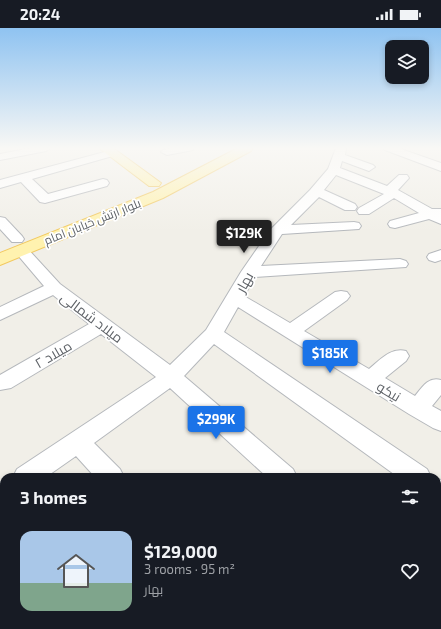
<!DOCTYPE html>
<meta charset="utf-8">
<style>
:root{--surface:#171b24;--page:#242831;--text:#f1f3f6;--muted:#9ea1a6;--accent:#1a73e8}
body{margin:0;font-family:"Exo 2",Cairo,sans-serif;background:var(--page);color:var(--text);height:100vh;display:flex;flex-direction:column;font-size:15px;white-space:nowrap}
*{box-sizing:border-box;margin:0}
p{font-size:13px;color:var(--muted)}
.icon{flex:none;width:22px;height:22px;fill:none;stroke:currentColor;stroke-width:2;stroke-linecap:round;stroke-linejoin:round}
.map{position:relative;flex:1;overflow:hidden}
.panel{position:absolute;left:0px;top:445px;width:441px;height:156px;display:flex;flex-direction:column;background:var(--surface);border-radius:12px 12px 0 0;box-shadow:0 2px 6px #0003}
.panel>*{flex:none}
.fabs{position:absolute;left:385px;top:12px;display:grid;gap:8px}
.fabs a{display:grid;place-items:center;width:44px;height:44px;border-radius:8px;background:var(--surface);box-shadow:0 2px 6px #0003;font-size:20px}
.price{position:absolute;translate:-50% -34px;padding:0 9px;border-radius:4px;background:var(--accent);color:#fff;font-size:13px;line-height:26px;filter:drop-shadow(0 1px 2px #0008)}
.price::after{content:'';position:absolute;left:50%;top:24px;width:12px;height:9px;margin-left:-6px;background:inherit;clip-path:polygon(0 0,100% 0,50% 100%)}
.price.selected{background:#222;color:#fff}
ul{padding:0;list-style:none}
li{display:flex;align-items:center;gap:12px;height:100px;padding:0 20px}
li span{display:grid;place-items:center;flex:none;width:112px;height:80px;border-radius:12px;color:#555}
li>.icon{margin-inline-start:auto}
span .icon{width:48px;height:48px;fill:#fffc;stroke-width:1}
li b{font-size:17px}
h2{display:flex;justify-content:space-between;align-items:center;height:48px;padding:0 20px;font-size:17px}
.status{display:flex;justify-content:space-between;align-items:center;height:28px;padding:0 20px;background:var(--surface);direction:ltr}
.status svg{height:11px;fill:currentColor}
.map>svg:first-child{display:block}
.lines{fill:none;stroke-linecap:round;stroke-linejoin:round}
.minor-casing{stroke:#b5b8bc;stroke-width:2}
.major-casing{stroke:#f2c960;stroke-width:2}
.minor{fill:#fff;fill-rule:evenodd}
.major{fill:#fff2af;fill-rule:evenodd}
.labels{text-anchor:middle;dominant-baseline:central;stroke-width:3.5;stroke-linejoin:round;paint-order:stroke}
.far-street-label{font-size:12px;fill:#5f6368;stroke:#fff}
.street-label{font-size:14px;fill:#5f6368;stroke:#fff}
</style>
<div class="status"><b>20:24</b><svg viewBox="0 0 49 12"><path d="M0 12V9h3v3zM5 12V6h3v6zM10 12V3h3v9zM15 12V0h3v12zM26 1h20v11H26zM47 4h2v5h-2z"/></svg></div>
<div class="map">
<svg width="441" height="601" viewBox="0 0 441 601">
<rect width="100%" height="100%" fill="#f1efe8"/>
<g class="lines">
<g class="minor-casing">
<g id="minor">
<polygon points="31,120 51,120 46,123 0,132 0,126"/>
<polygon points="173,120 194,120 193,122 167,127 161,124 163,122"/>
<path d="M336 120H346L345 127 373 137 375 139 369 143 342 133 340 140 387 158 399 147H407L409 150 398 162 432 181H441V196L429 191 395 200 390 199 388 196 390 193 419 185 394 170 369 186H359L357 183 359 180 384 166 336 147 324 162 355 176 357 179 355 182H345L319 169 291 197 354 194 359 195 361 198 359 201 282 206 261 238 400 231 406 233 408 236 406 239 255 249 244 268 290 295 335 264 341 263 347 264 350 268 347 272 304 303 369 341C380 332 391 319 406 323L409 328 406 333 385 350 415 368C422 359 429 348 441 352V367L432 378 441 383V403L433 400 409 386 238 279 224 304 427 441 431 449H398L214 316 184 348 293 441 297 449H267L170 360 94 415 120 441 124 449H95L76 428 46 449H13L17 441 156 349 101 306 11 360 0 362V347L89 296 53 267 0 292V279L44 258 16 225 13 222 16 219H26L60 256 170 337 206 302 241 244 270 202 310 162 328 141Z"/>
<polygon points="384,120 398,120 441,135 441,143 385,122"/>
<polygon points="112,122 116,123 118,125 116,127 32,151 48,166 103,151 107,152 109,155 107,158 45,175 40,174 21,154 0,160 0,152"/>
<polygon points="0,189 5,190 22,208 24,211 22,214 12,214 0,201"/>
<polygon points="441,222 441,232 435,234 429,232 427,229 429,226"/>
<polygon points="437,451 441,452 441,477 437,475"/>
<polygon points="4,453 4,477 0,479 0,454"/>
<polygon points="437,568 441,570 441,601 428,597 437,597"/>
<polygon points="23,597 59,597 57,601 22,601"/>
<polygon points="230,597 287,597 285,601 232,601"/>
</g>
</g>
<g class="major-casing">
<g id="major">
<polygon points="99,120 113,120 161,155 159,158 149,158"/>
<polygon points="238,120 253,120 251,123 163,170 0,237 0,225 153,164"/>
</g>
</g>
<use href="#minor" class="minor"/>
<use href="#major" class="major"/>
</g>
<linearGradient id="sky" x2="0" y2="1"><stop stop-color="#8fc3f1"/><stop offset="0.59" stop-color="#f9f8f5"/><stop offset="1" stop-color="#f9f8f5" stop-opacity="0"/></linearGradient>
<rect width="441" height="204" fill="url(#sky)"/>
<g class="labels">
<g class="far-street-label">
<text transform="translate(92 193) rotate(-22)">بلوار ارتش خیابان امام</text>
</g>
<g class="street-label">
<text transform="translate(244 254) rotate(-61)">بهار</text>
<text transform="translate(92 289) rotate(37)">میلاد شمالی</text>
<text transform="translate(53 326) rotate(-30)">میلاد ۲</text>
<text transform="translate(389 363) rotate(31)">نیکو</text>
</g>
</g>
</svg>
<div class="fabs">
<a><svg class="icon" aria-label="layers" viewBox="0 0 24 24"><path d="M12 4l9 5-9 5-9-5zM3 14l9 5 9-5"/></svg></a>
</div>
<b class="price selected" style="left:244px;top:226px">$129K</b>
<b class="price" style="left:330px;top:346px">$185K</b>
<b class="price" style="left:216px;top:412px">$299K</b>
<section class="panel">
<h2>3 homes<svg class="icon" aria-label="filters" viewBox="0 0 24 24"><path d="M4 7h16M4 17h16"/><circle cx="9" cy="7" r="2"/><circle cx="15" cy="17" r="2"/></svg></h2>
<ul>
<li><span style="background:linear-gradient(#a9c7e8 65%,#7fa58c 0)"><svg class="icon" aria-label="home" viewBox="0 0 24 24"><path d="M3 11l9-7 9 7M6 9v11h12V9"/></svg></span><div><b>$129,000</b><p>3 rooms · 95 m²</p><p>بهار</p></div><svg class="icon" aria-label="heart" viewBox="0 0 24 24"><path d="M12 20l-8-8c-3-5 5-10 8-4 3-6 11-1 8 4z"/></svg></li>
</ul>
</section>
</div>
